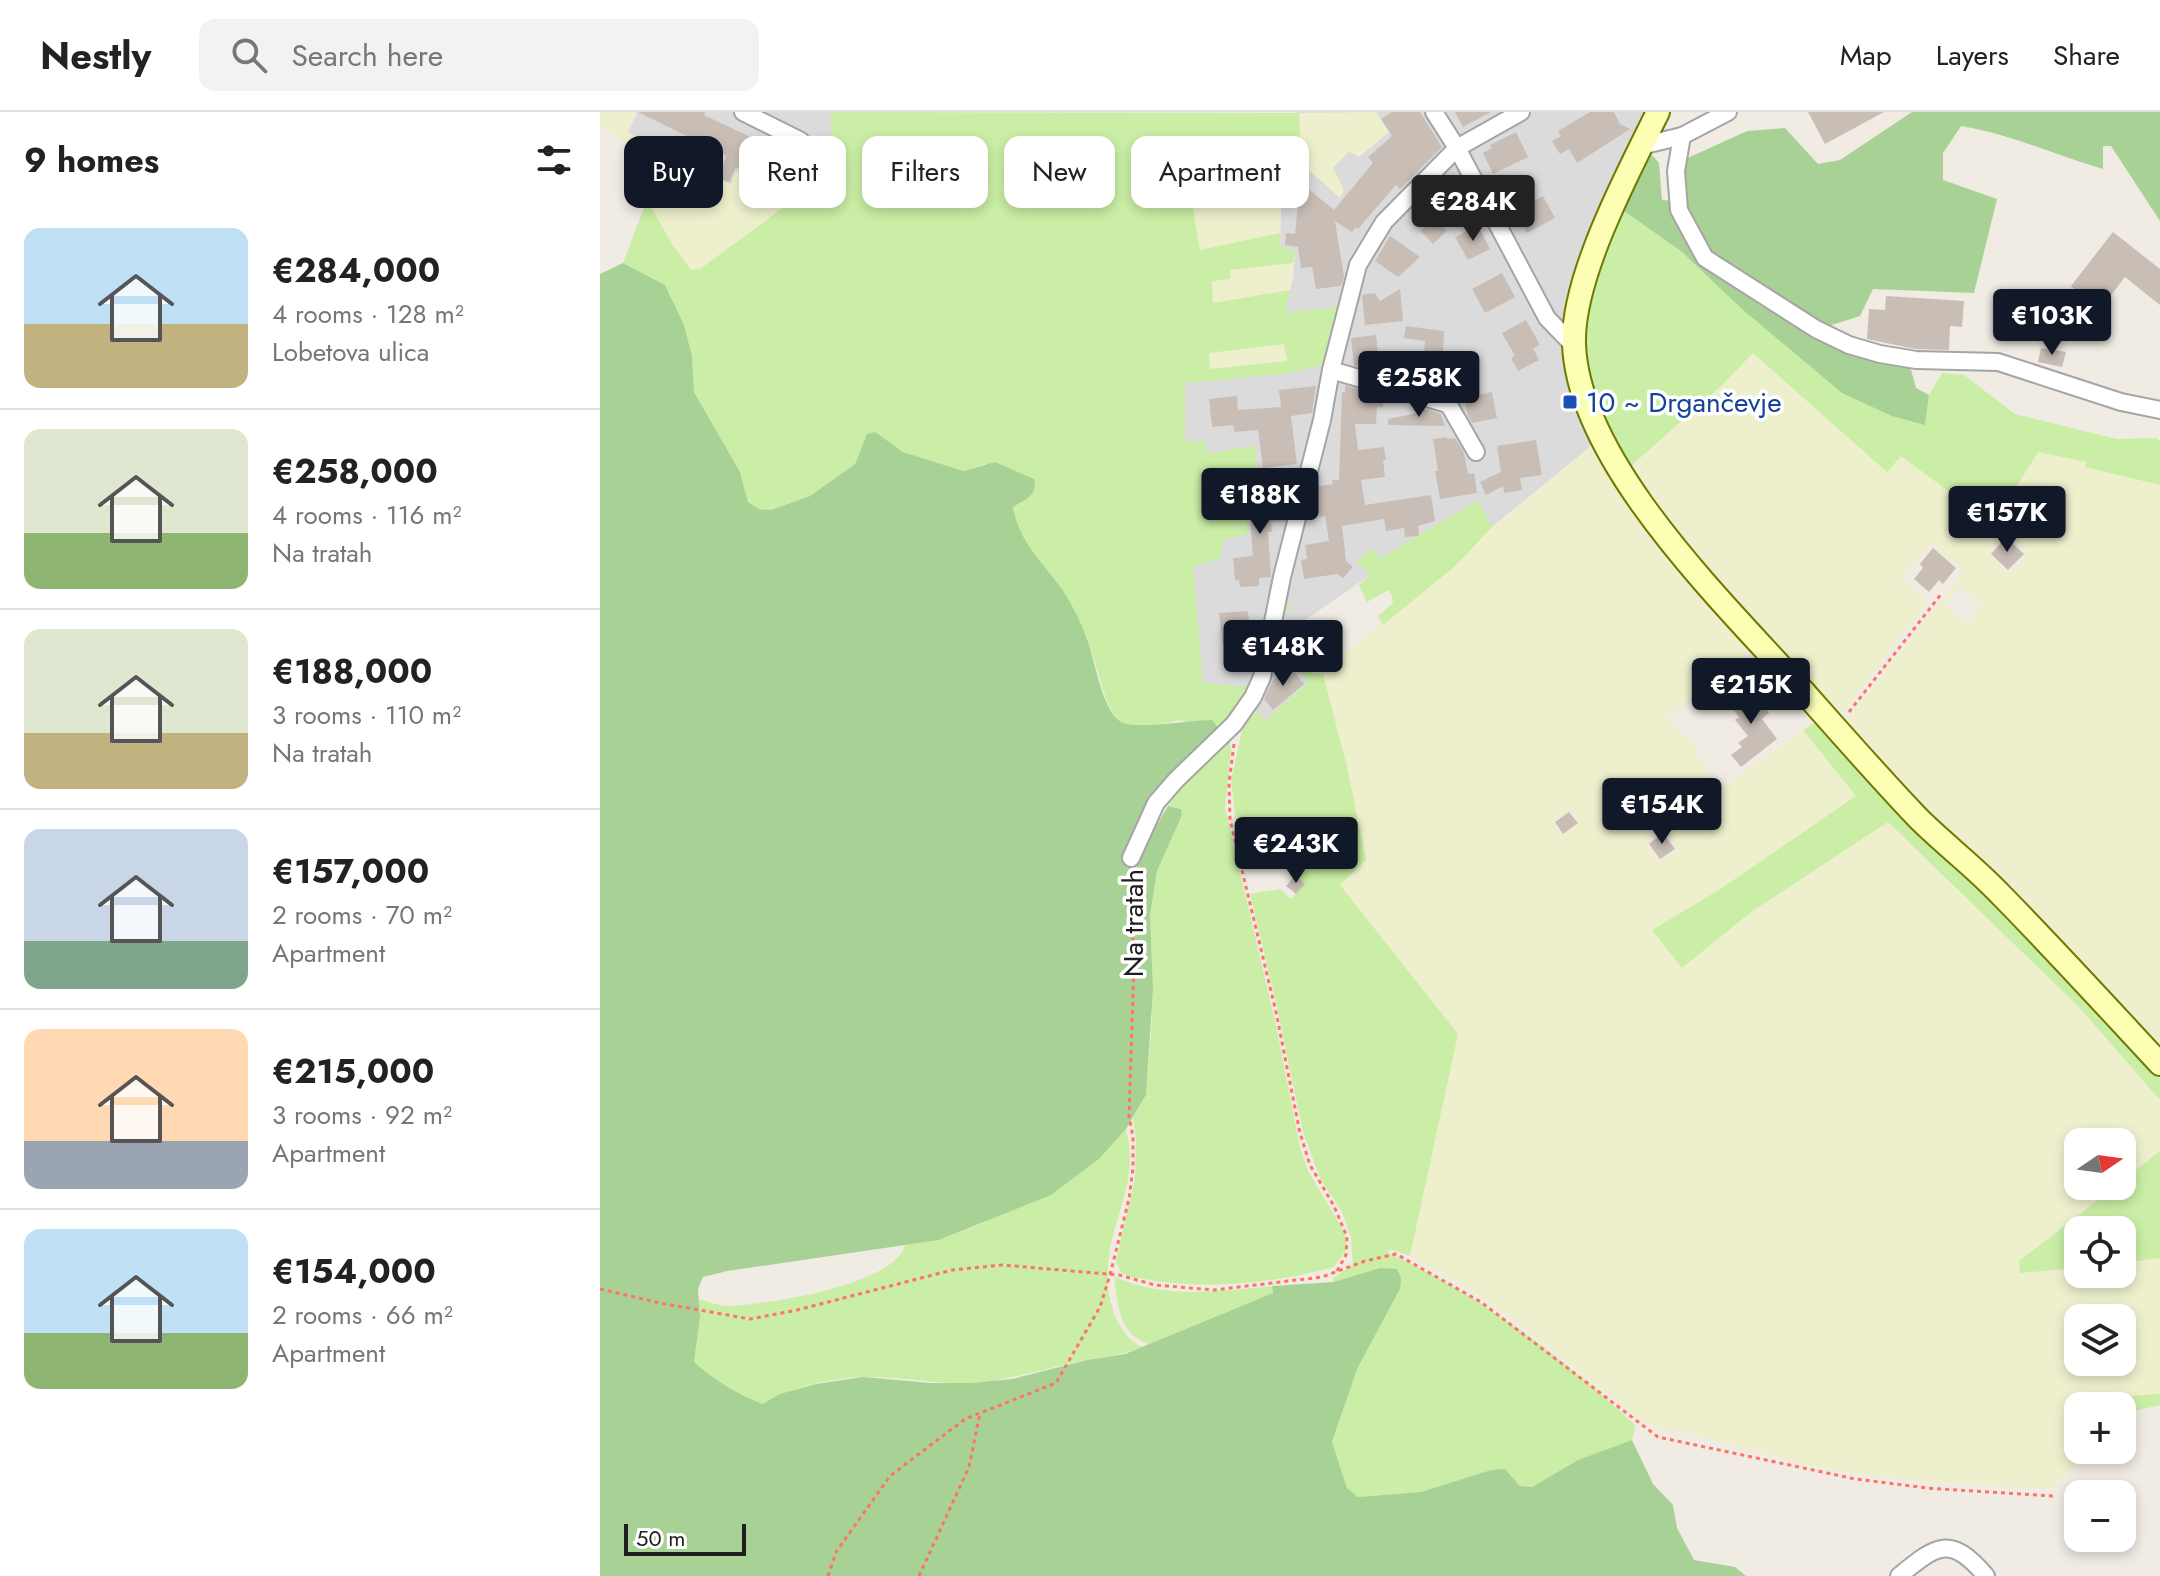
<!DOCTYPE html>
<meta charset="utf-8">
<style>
:root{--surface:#fff;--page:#f2f2f2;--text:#222;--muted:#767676;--line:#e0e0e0;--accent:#111827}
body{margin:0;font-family:Jost,sans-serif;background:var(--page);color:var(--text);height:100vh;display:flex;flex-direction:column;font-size:30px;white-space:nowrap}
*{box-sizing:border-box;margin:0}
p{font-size:26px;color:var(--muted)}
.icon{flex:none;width:44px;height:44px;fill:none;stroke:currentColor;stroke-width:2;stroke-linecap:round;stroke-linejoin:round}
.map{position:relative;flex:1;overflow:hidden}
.sheet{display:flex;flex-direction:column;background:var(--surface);width:600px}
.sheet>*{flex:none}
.top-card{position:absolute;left:24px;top:24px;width:760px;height:72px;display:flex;gap:16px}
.needle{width:52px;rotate:77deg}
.tools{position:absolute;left:1464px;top:1016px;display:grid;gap:16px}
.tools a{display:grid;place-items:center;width:72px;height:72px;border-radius:16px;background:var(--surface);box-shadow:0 4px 12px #0003;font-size:40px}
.scale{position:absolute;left:24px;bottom:20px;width:122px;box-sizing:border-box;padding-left:8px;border:4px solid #1e1e1e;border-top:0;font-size:22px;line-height:28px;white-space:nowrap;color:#1e1e1e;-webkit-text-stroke:6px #fff;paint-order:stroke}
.price{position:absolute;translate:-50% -68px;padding:0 18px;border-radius:8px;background:var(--accent);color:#fff;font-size:26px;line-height:52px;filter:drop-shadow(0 2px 4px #0008)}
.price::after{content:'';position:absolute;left:50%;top:48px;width:24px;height:18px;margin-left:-12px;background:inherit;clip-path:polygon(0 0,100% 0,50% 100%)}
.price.on{background:#222;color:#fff}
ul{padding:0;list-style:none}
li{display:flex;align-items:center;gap:24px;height:200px;padding:0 24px}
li+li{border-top:2px solid var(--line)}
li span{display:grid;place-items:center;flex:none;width:224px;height:160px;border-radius:16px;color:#555}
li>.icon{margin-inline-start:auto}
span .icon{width:96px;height:96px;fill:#fffc;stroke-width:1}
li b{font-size:34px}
h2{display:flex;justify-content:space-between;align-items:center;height:96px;padding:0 24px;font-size:34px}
.pill{padding:0 28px;border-radius:16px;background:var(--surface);box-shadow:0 4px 12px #0003;font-size:28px;line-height:72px}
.pill.on{background:var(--accent);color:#fff}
header{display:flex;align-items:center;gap:48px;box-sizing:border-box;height:112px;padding:0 40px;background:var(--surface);border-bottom:2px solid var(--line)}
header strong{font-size:38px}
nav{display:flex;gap:44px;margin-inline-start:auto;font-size:28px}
.search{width:560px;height:72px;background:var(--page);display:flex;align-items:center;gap:20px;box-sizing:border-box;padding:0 28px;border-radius:16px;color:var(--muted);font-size:30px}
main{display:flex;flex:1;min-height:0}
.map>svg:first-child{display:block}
.residential{fill:#dcdbdb}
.farmland{fill:#eef0cd;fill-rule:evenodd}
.grass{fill:#caeea5;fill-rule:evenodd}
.forest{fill:#a8d295}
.building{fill:#c8beb6}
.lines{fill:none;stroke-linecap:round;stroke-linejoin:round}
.street-casing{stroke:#a5a5a5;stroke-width:20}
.secondary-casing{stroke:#6f7a00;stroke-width:26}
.path{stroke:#ff7365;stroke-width:3;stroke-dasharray:4 4;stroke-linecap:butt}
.street{stroke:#fff;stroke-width:16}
.secondary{stroke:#fbfeb3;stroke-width:22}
.transit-dot{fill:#1a4fb4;stroke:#fff;stroke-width:3}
.labels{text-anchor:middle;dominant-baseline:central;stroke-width:7;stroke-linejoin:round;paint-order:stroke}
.transit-label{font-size:28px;fill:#164399;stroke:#fff;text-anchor:start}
.street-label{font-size:28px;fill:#1e1e1e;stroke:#fff}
</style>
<header>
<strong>Nestly</strong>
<div class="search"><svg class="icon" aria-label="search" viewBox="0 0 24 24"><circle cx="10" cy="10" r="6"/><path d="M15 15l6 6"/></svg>Search here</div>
<nav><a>Map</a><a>Layers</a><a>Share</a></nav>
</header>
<main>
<section class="sheet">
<h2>9 homes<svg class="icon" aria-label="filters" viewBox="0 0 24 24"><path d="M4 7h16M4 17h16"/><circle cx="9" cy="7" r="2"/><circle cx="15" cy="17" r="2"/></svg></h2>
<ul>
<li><span style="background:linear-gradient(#bfe0f5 60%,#c2b280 0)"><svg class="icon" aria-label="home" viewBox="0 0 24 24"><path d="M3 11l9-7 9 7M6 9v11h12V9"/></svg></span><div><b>€284,000</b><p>4 rooms · 128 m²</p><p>Lobetova ulica</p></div></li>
<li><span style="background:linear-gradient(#dfe7d0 65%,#8fb573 0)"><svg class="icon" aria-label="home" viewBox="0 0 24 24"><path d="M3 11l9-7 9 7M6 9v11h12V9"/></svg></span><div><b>€258,000</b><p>4 rooms · 116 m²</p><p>Na tratah</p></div></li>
<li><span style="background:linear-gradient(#dfe7d0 65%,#c2b280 0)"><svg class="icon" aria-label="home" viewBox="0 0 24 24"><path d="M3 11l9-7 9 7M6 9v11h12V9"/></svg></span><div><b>€188,000</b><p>3 rooms · 110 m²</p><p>Na tratah</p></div></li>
<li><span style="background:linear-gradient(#c9d6e8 70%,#7fa58c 0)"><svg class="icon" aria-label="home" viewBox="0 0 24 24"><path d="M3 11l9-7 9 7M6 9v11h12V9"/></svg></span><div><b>€157,000</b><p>2 rooms · 70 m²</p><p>Apartment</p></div></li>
<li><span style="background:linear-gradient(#ffd9b3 70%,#9aa5b1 0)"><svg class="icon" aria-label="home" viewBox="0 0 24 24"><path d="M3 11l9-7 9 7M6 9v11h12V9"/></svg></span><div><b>€215,000</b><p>3 rooms · 92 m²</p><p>Apartment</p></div></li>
<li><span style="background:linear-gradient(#bfe0f5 65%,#8fb573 0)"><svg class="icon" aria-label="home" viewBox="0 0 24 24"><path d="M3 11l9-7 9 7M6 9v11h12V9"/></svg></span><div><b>€154,000</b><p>2 rooms · 66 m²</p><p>Apartment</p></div></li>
</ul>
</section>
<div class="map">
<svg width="1560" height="1464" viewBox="0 0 1560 1464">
<rect width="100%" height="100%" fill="#f0ebe3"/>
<g class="residential">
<polygon points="35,0 231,0 232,30 213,23 188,72 173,74 136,59 131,72 110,64 115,50 92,39 84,53 27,20 37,2"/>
<polygon points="696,0 1067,0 1014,117 990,263 1000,293 990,335 892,415 878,389 781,446 769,464 692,517 684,505 690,493 680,496 693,551 708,570 665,609 644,587 603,571 593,453 620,447 624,426 644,377 659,376 655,334 607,342 584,330 585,271 683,262 724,253 685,201 693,165 695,139 680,134 681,92 694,72 690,64 699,1"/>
</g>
<g class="farmland">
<polygon points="0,0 37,1 28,20 84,53 92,38 116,50 111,64 131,72 136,59 173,74 188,72 213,23 232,30 231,47 213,72 194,88 100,157 91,159 72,133 47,88 58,51 0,14"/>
<polygon points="776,0 789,20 759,45 749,39 733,56 744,78 740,86 701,51 699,1"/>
<polygon points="670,75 681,92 680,121 600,139 592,91"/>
<polygon points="693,151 690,178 613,191 612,169 630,167 630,158"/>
<polygon points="685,232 687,248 610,257 608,241"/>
<path d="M1153 241 1287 359 1301 344 1393 411 1438 340 1488 350 1485 355 1560 373V933L1480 849 1357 729 1246 613 1247 607 1364 460 1332 431 1301 466 1327 490 1240 604 1089 432 1052 387 1031 355 1122 273ZM1406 420 1429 440 1410 462 1387 442ZM1361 475 1382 495 1367 512 1345 492Z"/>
<path d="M990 335 1029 393 1150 533 1149 539 1067 605 1081 622 1090 626 1097 635V644L1109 659 1101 666 1115 682 1203 618 1256 684 1119 778 1052 818 1082 855 1151 800 1288 710 1479 895 1560 988V1039L1522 1069V1030H1478V1074H1516L1419 1149 1420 1161 1478 1156V1162H1522V1151L1560 1146V1282L1527 1284 1522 1306 1525 1311 1522 1314V1294H1478V1338H1492L1449 1377 1319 1369 1247 1360 1201 1352 1105 1325 1058 1316 1044 1310 907 1203 858 1170 810 1144 841 994 739 772 747 655 723 562 742 543 855 454 892 415ZM970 697 979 711 962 723 953 710ZM1063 717 1079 738 1059 750 1044 731ZM1478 1206H1522V1250H1478Z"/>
</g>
<g class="grass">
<path d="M231 0 699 1 701 51 690 64 695 72 681 92 670 75 666 61 644 65 646 80 592 91 600 138 680 121V134L695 139 693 151 630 158V167L612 169 613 191 690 178 685 201 740 195 724 253 683 262 585 271V330L605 329 607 341 655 334 659 376 644 378 648 422 624 427 620 447 593 454 603 571 649 575 644 587 620 618 580 608 557 613H527L518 609 508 593 487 525 460 474 431 440 419 417 413 395 385 352 365 359 303 340 274 320 267 323 255 352 210 384 171 398 159 397 148 390 140 360 94 280 92 244 84 213 65 173 23 151 47 88 72 132 91 158 100 157 194 88 223 61 224 55 231 47ZM684 232 687 249 610 257 609 241Z"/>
<path d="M1024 99 1325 313 1329 283 1342 261 1364 263 1415 302 1517 327 1556 326 1560 329V373L1485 355 1487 350 1438 340 1393 412 1301 344 1287 360 1153 241 1122 273 1031 354C972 269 973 187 1024 99Z"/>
<polygon points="878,388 892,415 855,454 783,513 778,504 793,491 792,483 788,478 767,490 759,473 769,464 765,456 756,451 770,437 781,446"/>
<path d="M691 492 684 505C688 516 699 522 704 531 710 543 698 549 712 561L723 562 747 655 766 748 740 773 858 922 810 1144 790 1137 788 1141C878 1182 963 1245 1035 1313L1032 1328 978 1348 932 1375 920 1374 905 1358H891L821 1380 758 1385 747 1376 732 1331 758 1255 800 1177 743 1168 734 1170 733 1166 753 1153 751 1126 742 1100 720 1066 703 1020 677 895 650 782 680 777 691 787 703 774 695 767 696 753 689 745 681 746 677 752H658L648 724 638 725 631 669 643 614 657 599 665 609 708 570 694 551 680 559 669 546 680 496Z"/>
<path d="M1216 610C1292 701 1384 776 1466 862 1499 896 1529 932 1560 967V988L1479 895 1288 710 1151 800 1082 856 1052 818 1119 778 1256 684 1203 618Z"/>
<path d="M629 626 631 638 625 696 676 913 700 1035 708 1059 745 1121 747 1137 734 1155C673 1171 607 1179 544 1167 536 1166 527 1165 521 1160 519 1157 517 1152 516 1149L535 1067 536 1028 533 1007 546 983 551 922 553 878 550 803 554 777 557 759 582 703 581 696 568 694 581 670Z"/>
<path d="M526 1017C539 1066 516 1098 509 1143 504 1176 511 1219 542 1235 521 1244 499 1245 476 1250 440 1258 405 1269 368 1271 333 1272 298 1264 263 1265 230 1266 192 1275 164 1292 139 1283 114 1268 94 1250L100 1205 99 1187C109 1190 119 1194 129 1194 165 1193 296 1173 305 1133L339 1128 381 1112 500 1046Z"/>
<polygon points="1560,1039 1560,1146 1522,1151 1522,1118 1478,1118 1478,1156 1420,1161 1419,1149 1516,1074 1522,1074 1522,1069"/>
<path d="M514 1164C563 1188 620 1179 672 1174L674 1181 549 1232C518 1222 518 1192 514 1164Z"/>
<polygon points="1560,1282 1560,1293 1533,1299 1522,1307 1526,1284"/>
</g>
<g class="forest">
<path d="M1312 0H1560V109L1511 34H1503V57C1456 43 1410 22 1361 14L1343 41V68L1397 87 1374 181 1273 177 1260 204 1210 220 1242 240 1310 254 1316 276 1329 283 1325 313 1292 304 1242 281 1142 197 1082 140 1024 99 1029 80 1044 45 1052 43 1059 51 1062 88 1079 89V50L1147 19 1185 16 1218 52 1240 48Z"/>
<path d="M23 151 65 173 84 213 92 244 94 280 140 360 148 390 159 397 171 398 210 384 255 352 267 322 275 320 303 340 364 359 395 350 434 367C438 384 426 387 413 395 420 431 439 446 459 473 470 488 481 510 487 527 495 548 502 599 521 610 534 618 593 608 612 608L620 618 550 688 525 738 538 746 568 694 581 697 582 703 557 759 550 803 553 878 546 983 526 1017 500 1046 451 1083 339 1128 127 1159 103 1165 98 1177 100 1205 94 1250C114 1268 139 1283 163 1292L180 1282 216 1272 263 1265 331 1271H370L412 1267 487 1248 525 1242 673 1181 672 1174 734 1170 780 1156 797 1157 801 1166 800 1177 758 1255 732 1330 747 1376 758 1385 821 1380 891 1358 905 1357 920 1374 932 1375 978 1348 1032 1328 1053 1372 1073 1393 1077 1416 1094 1448 1135 1455 1146 1464H0V162Z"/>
</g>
<g class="building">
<polygon points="38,0 105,0 104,3 190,44 177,70 175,69 172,74 136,55 129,70 117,65 127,44"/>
<polygon points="792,0 820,0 842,35 800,77 796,73 758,117 756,115 752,120 735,109 744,165 741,174 716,177 712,155 701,156 698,135 685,133 686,121 695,122 699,83 706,75 734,98 773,51 768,45 792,24 781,7"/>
<polygon points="855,0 891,0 863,15"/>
<polygon points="990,0 1014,0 1020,12 1030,17 977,51 969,37 960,42 952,29 961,24 958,19"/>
<polygon points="1208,0 1284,0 1225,32"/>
<polygon points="916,20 928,45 893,62 883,41 892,36 890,33"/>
<polygon points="852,66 858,79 862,76 869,89 839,105 827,82"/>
<polygon points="943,84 955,106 927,121 915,99"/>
<polygon points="835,106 847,119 833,132 821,119"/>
<polygon points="878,113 890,137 868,148 855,125"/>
<polygon points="1513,120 1560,157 1560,193 1525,165 1501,196 1491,188 1483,199 1467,186 1474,177 1471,174"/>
<polygon points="790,124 820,145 798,165 775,149"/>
<polygon points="902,161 915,185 885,201 872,177"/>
<polygon points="800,177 803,209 765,213 762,183 775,181 780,189"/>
<polygon points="1286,184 1364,189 1362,215 1350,214 1349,238 1315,237 1267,227 1269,197 1285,198"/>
<polygon points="926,208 940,233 933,236 939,248 918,259 911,246 915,244 902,221"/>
<polygon points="806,214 844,219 841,279 824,274 825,260 822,259 825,229 804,226"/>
<polygon points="776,223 779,252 784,251 784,262 754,253 751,226"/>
<polygon points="1441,236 1466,240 1462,255 1438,250"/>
<polygon points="745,273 783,285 783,295 777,295 776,312 755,312 758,338 784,335 786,348 783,348 785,365 761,368 765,393 831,383 835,409 818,414 819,424 805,425 804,416 786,419 784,407 742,414 746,449 753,455 743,466 737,462 704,467 701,448 707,447 705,433 729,429 725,404 719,405 717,396 711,397 716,375 733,372 732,368 739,368 742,280 745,280"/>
<polygon points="716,274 712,301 691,304 697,352 663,356 658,318 634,320 633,313 612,315 609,287 637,284 638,298 681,295 679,278"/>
<polygon points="892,280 897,306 872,311 868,304 864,286"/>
<polygon points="823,296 841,302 845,314 788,313 788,307 823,300"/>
<polygon points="847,325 847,327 855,326 864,341 868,362 874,361 877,381 840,387 835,359 838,359 833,327"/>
<polygon points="936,328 942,363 920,366 922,378 904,381 903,374 886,383 880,370 901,360 897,334"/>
<polygon points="676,377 677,385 691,384 685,409 671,410 672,420 668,420 671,465 659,466 659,474 640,475 639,468 635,468 633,446 653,444 648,380"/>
<polygon points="1406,425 1424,442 1408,458 1391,442"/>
<polygon points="1333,436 1356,456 1343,472 1339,468 1329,480 1314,467 1323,456 1320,452"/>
<polygon points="648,499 651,531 623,534 619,501"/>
<polygon points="689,554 704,572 673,598 664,587 673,568"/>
<polygon points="1152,575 1169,601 1162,607 1177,627 1141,655 1131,643 1142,635 1138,631 1148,624 1135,608 1139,605 1128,591 1147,576"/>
<polygon points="969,700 978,711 963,722 955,710"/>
<polygon points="1063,721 1075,737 1060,747 1049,732"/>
<polygon points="695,764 705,772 696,782 686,774"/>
</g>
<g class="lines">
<g class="street-casing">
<g id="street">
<polyline points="143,0 201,29"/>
<polyline points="834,0 857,36 947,206 974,234"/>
<polyline points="1082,24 1076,59 1079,98 1105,146 1216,217 1249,233 1280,242 1316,248 1398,250 1521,290 1560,298"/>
<polyline points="1041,34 1082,24 1128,0"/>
<polyline points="731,258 844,291 849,293 876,340"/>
<polyline points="531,746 556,691 576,668 634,612 653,585 662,565 682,465 722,308 731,258 758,153 784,110 857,36 921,0"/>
<path d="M1299 1464C1337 1433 1350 1422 1386 1464"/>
</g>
</g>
<g class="secondary-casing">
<path id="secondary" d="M1058 0C1028 61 972 165 974 232 978 349 1121 488 1196 571 1236 616 1276 662 1318 706 1345 733 1376 756 1402 784 1456 839 1508 896 1560 952"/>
</g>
<g class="path">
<polyline points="1249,600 1342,481"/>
<polyline points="634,632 629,671 630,708 676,900 700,1021 710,1053 734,1094 747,1125 746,1143 737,1159"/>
<polyline points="0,1177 60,1191 150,1207 197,1198 352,1158 402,1153 519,1163 555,1173 614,1178 722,1165 765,1149 796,1142 881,1190 1058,1325 1255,1367 1327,1376 1453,1384"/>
<polyline points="228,1464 236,1440 290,1364 365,1307 456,1271 500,1195 510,1163 529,1087 533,1056 533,1025 529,1004 534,852 531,762"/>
<polyline points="319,1464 369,1355 380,1301"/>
</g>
<use href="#street" class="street"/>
<use href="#secondary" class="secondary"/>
</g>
<rect class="transit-dot" x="962" y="282" width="16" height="16" rx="4"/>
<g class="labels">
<g class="transit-label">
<text x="986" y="290">10 ~ Drgančevje</text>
</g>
<g class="street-label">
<text transform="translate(533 811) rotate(-90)">Na tratah</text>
</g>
</g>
</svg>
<div class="tools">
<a><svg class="needle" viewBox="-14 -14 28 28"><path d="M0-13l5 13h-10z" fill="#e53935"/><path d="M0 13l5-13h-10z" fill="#767676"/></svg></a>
<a><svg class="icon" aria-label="locate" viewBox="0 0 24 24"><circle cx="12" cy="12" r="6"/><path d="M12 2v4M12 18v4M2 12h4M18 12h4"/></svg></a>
<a><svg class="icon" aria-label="layers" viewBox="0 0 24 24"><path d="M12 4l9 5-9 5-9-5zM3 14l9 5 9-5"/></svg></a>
<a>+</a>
<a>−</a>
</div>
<div class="scale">50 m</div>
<b class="price on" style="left:873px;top:131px">€284K</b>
<b class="price" style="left:1452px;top:245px">€103K</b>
<b class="price" style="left:819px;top:307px">€258K</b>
<b class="price" style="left:660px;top:424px">€188K</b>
<b class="price" style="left:1407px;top:442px">€157K</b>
<b class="price" style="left:683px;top:576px">€148K</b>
<b class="price" style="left:1151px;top:614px">€215K</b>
<b class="price" style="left:1062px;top:734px">€154K</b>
<b class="price" style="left:696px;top:773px">€243K</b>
<div class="top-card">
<a class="pill on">Buy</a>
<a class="pill">Rent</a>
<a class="pill">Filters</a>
<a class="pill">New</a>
<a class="pill">Apartment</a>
</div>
</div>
</main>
